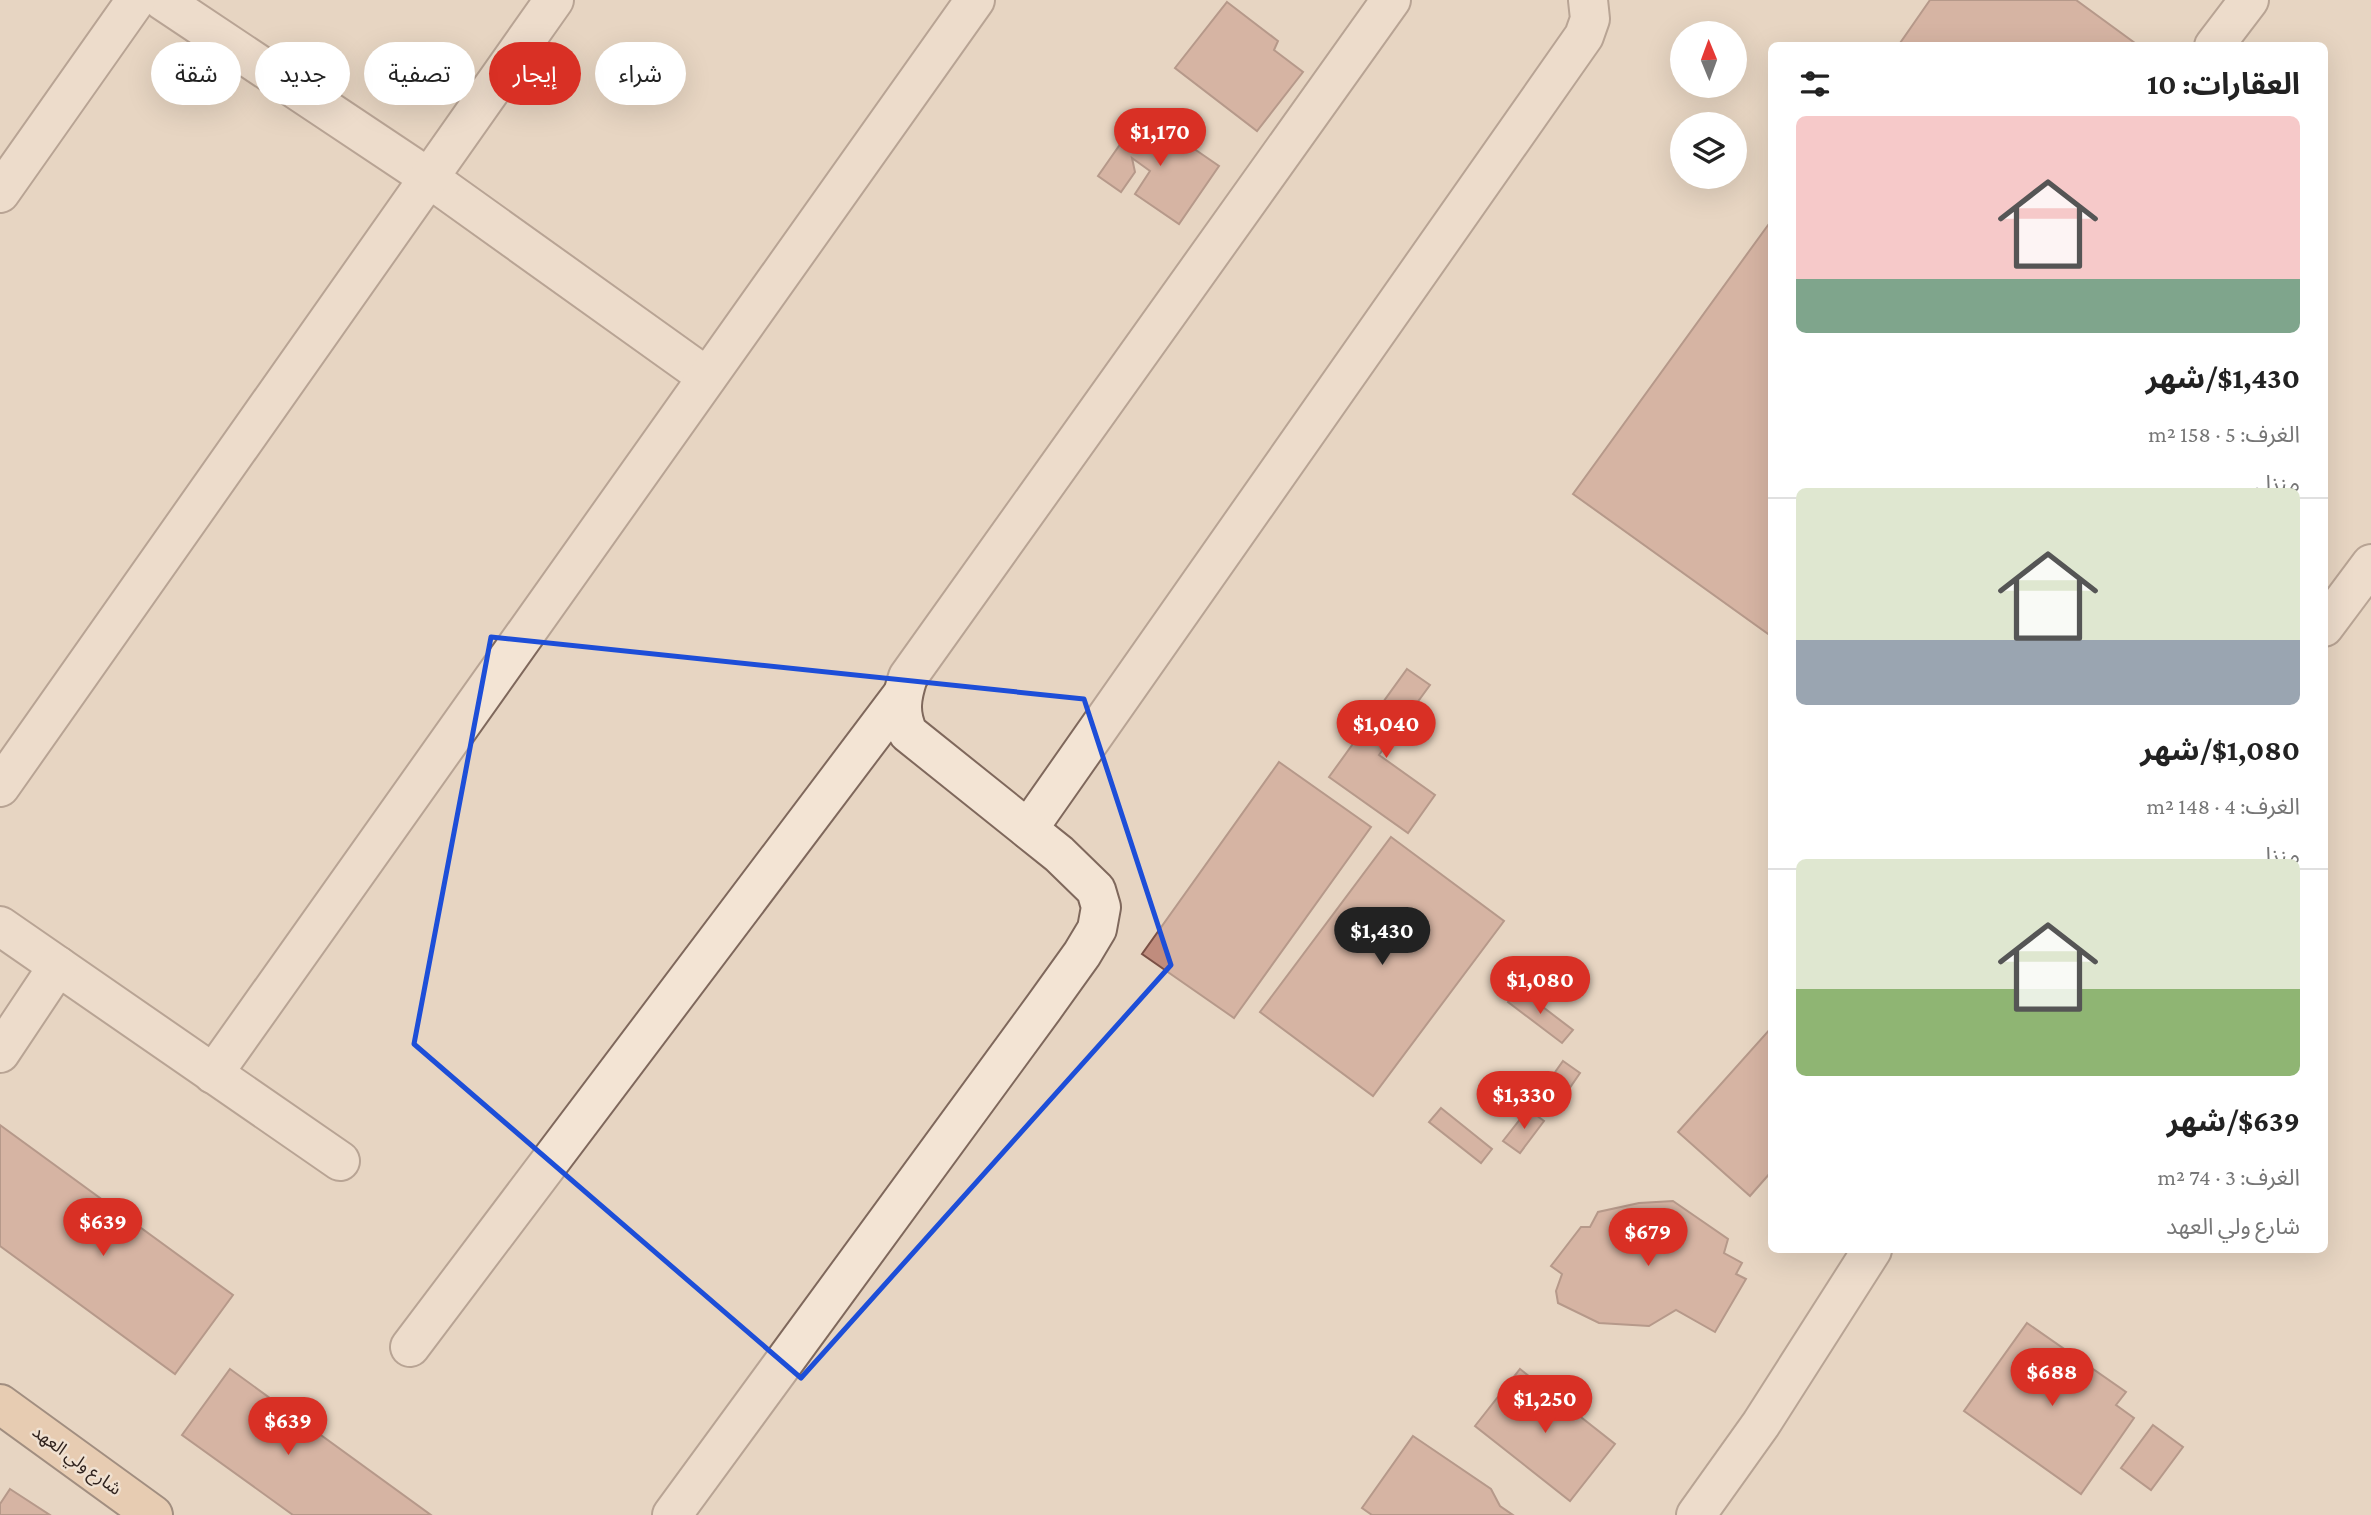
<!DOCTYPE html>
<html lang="ar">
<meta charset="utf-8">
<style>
:root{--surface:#fff;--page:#f6f6f6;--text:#222;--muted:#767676;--line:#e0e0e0;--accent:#d93025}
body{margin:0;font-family:"Crimson Pro","Noto Sans Arabic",serif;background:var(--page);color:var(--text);direction:rtl;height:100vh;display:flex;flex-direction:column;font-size:26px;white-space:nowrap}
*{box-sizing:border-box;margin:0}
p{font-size:23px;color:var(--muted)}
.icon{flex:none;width:38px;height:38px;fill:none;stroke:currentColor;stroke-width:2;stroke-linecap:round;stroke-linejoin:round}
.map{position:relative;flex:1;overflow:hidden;direction:ltr}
.side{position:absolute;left:1768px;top:42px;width:560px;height:1211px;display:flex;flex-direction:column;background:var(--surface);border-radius:10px;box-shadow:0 7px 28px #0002;direction:rtl}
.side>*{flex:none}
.top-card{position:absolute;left:21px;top:42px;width:665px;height:63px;direction:rtl;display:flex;gap:14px}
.needle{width:46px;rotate:359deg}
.controls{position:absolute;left:1670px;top:21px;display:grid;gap:14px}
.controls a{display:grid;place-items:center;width:77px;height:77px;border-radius:50%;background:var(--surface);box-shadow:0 7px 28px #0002;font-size:35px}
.price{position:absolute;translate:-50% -60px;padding:0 16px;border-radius:24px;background:var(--accent);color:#fff;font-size:23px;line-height:46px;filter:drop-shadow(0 2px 4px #0008)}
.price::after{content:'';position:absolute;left:50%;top:42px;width:21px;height:16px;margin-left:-10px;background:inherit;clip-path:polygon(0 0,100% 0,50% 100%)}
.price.selected{background:#222;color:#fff}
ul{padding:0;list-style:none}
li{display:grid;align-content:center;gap:14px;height:371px;padding:0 28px}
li+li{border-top:2px solid var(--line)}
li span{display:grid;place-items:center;height:217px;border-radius:10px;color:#555}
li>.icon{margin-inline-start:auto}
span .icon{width:126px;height:126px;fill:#fffc;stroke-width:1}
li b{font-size:30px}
h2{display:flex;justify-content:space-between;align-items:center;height:84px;padding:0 28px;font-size:30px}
.tag{padding:0 24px;border-radius:32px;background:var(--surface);box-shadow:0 7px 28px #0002;font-size:24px;line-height:63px}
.tag.selected{background:var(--accent);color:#fff}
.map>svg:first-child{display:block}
.building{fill:#c08c7d;stroke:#7a5045;stroke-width:2}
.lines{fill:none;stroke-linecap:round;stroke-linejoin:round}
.minor-casing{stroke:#7f685c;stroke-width:42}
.major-casing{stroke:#4d382f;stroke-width:42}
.minor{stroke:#f3e4d4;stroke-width:38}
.major{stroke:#e6c29e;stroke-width:38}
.marked{fill:none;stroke:#1d4ed8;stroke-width:5;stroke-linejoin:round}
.labels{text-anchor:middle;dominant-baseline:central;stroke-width:5;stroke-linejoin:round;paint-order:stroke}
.street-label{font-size:18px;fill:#30231e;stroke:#f0e1d1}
</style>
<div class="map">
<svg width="2371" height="1515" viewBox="0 0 2371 1515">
<rect width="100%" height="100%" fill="#e7d5c2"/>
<g class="building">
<polygon points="1930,0 2076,0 2139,46 1898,46"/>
<polygon points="1227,2 1278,41 1274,50 1303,72 1257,131 1175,68"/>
<polygon points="1142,113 1219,166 1179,224 1135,194 1150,171 1132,158 1135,172 1121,192 1098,176"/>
<polygon points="1771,221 1771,636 1573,494"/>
<polygon points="1407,669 1430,685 1379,755 1435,795 1408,833 1329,777"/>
<polygon points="1279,762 1371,827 1234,1018 1142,954"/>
<polygon points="1391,837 1504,921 1373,1096 1260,1012"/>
<polygon points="1518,988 1573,1030 1562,1043 1508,1002"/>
<polygon points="1771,1028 1771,1172 1750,1196 1678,1132"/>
<polygon points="1563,1061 1580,1073 1558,1105 1541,1092"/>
<polygon points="1441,1108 1492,1149 1481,1163 1429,1122"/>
<polygon points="1528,1109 1544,1121 1520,1153 1503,1141"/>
<polygon points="0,1125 233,1295 175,1374 0,1246"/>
<polygon points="1673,1201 1728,1239 1724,1253 1742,1263 1736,1274 1746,1279 1715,1332 1676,1310 1649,1326 1599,1323 1558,1303 1556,1291 1562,1274 1551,1266 1581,1227 1590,1227 1598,1212 1639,1203"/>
<polygon points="2027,1323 2126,1392 2116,1405 2134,1418 2081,1494 1964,1411"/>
<polygon points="230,1369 431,1515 293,1515 182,1435"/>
<polygon points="1520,1369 1615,1444 1570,1501 1475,1426"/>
<polygon points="2153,1425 2183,1447 2151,1490 2121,1468"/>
<polygon points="1413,1436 1491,1489 1500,1506 1513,1515 1372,1515 1362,1508"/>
<polygon points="10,1489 50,1515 0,1515 0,1504"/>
</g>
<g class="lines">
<g class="minor-casing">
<g id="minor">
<polyline points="162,0 429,178 707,377"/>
<polyline points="2214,46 2249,0"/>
<polyline points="0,193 136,0"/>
<polyline points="2324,627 2371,564"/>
<polyline points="0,787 554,0"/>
<polyline points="1028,829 1584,36 1590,19 1588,0"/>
<polyline points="0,926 340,1161"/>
<polyline points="0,1053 58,966"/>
<polyline points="213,1074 975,0"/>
<polyline points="410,1347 902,695"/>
<path d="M672 1515 1044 1007 1082 954 1097 929 1101 907 1096 890 1059 854 908 733C899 713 901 698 908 677L1391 0"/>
<polyline points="1696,1515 1761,1424 1872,1250"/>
</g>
</g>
<g class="major-casing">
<polyline id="major" points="0,1404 153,1515"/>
</g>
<use href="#minor" class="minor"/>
<use href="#major" class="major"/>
</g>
<path d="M0 0H2371V1515H0ZM491 637 1084 699 1171 965 801 1378 414 1044Z" fill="#e7d5c2" fill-opacity=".55" fill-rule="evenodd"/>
<path class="marked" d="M491 637 1084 699 1171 965 801 1378 414 1044Z"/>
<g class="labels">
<g class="street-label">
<text transform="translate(77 1460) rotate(36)">شارع ولي العهد</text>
</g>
</g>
</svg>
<div class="controls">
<a><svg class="needle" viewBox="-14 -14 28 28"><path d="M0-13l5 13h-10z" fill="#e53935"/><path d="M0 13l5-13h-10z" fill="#767676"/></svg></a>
<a><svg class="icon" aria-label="layers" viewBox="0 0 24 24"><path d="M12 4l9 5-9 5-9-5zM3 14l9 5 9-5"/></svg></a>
</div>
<b class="price" style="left:1160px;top:168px">$1,170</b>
<b class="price" style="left:1386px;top:760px">$1,040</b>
<b class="price selected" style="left:1382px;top:967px">$1,430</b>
<b class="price" style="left:1540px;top:1016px">$1,080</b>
<b class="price" style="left:1524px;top:1131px">$1,330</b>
<b class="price" style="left:103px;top:1258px">$639</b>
<b class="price" style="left:1648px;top:1268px">$679</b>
<b class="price" style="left:2052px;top:1408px">$688</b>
<b class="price" style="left:1545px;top:1435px">$1,250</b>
<b class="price" style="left:288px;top:1457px">$639</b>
<div class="top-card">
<a class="tag">شراء</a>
<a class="tag selected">إيجار</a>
<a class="tag">تصفية</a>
<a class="tag">جديد</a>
<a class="tag">شقة</a>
</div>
<section class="side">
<h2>العقارات: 10<svg class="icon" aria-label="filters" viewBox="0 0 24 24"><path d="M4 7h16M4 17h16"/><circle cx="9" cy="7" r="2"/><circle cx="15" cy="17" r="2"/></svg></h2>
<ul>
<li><span style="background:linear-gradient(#f6c9c9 75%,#7fa58c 0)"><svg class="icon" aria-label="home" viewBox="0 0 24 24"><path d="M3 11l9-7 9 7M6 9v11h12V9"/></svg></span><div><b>$1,430/شهر</b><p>الغرف: 5 · 158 m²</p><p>منزل</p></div></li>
<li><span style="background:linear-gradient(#dfe7d0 70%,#9aa5b1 0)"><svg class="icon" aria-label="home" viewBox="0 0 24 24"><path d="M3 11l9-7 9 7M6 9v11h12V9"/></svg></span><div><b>$1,080/شهر</b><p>الغرف: 4 · 148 m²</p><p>منزل</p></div></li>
<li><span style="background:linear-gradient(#dfe7d0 60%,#8fb573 0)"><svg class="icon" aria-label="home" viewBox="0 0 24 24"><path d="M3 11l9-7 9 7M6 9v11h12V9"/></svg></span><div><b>$639/شهر</b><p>الغرف: 3 · 74 m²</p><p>شارع ولي العهد</p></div></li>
</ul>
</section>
</div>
